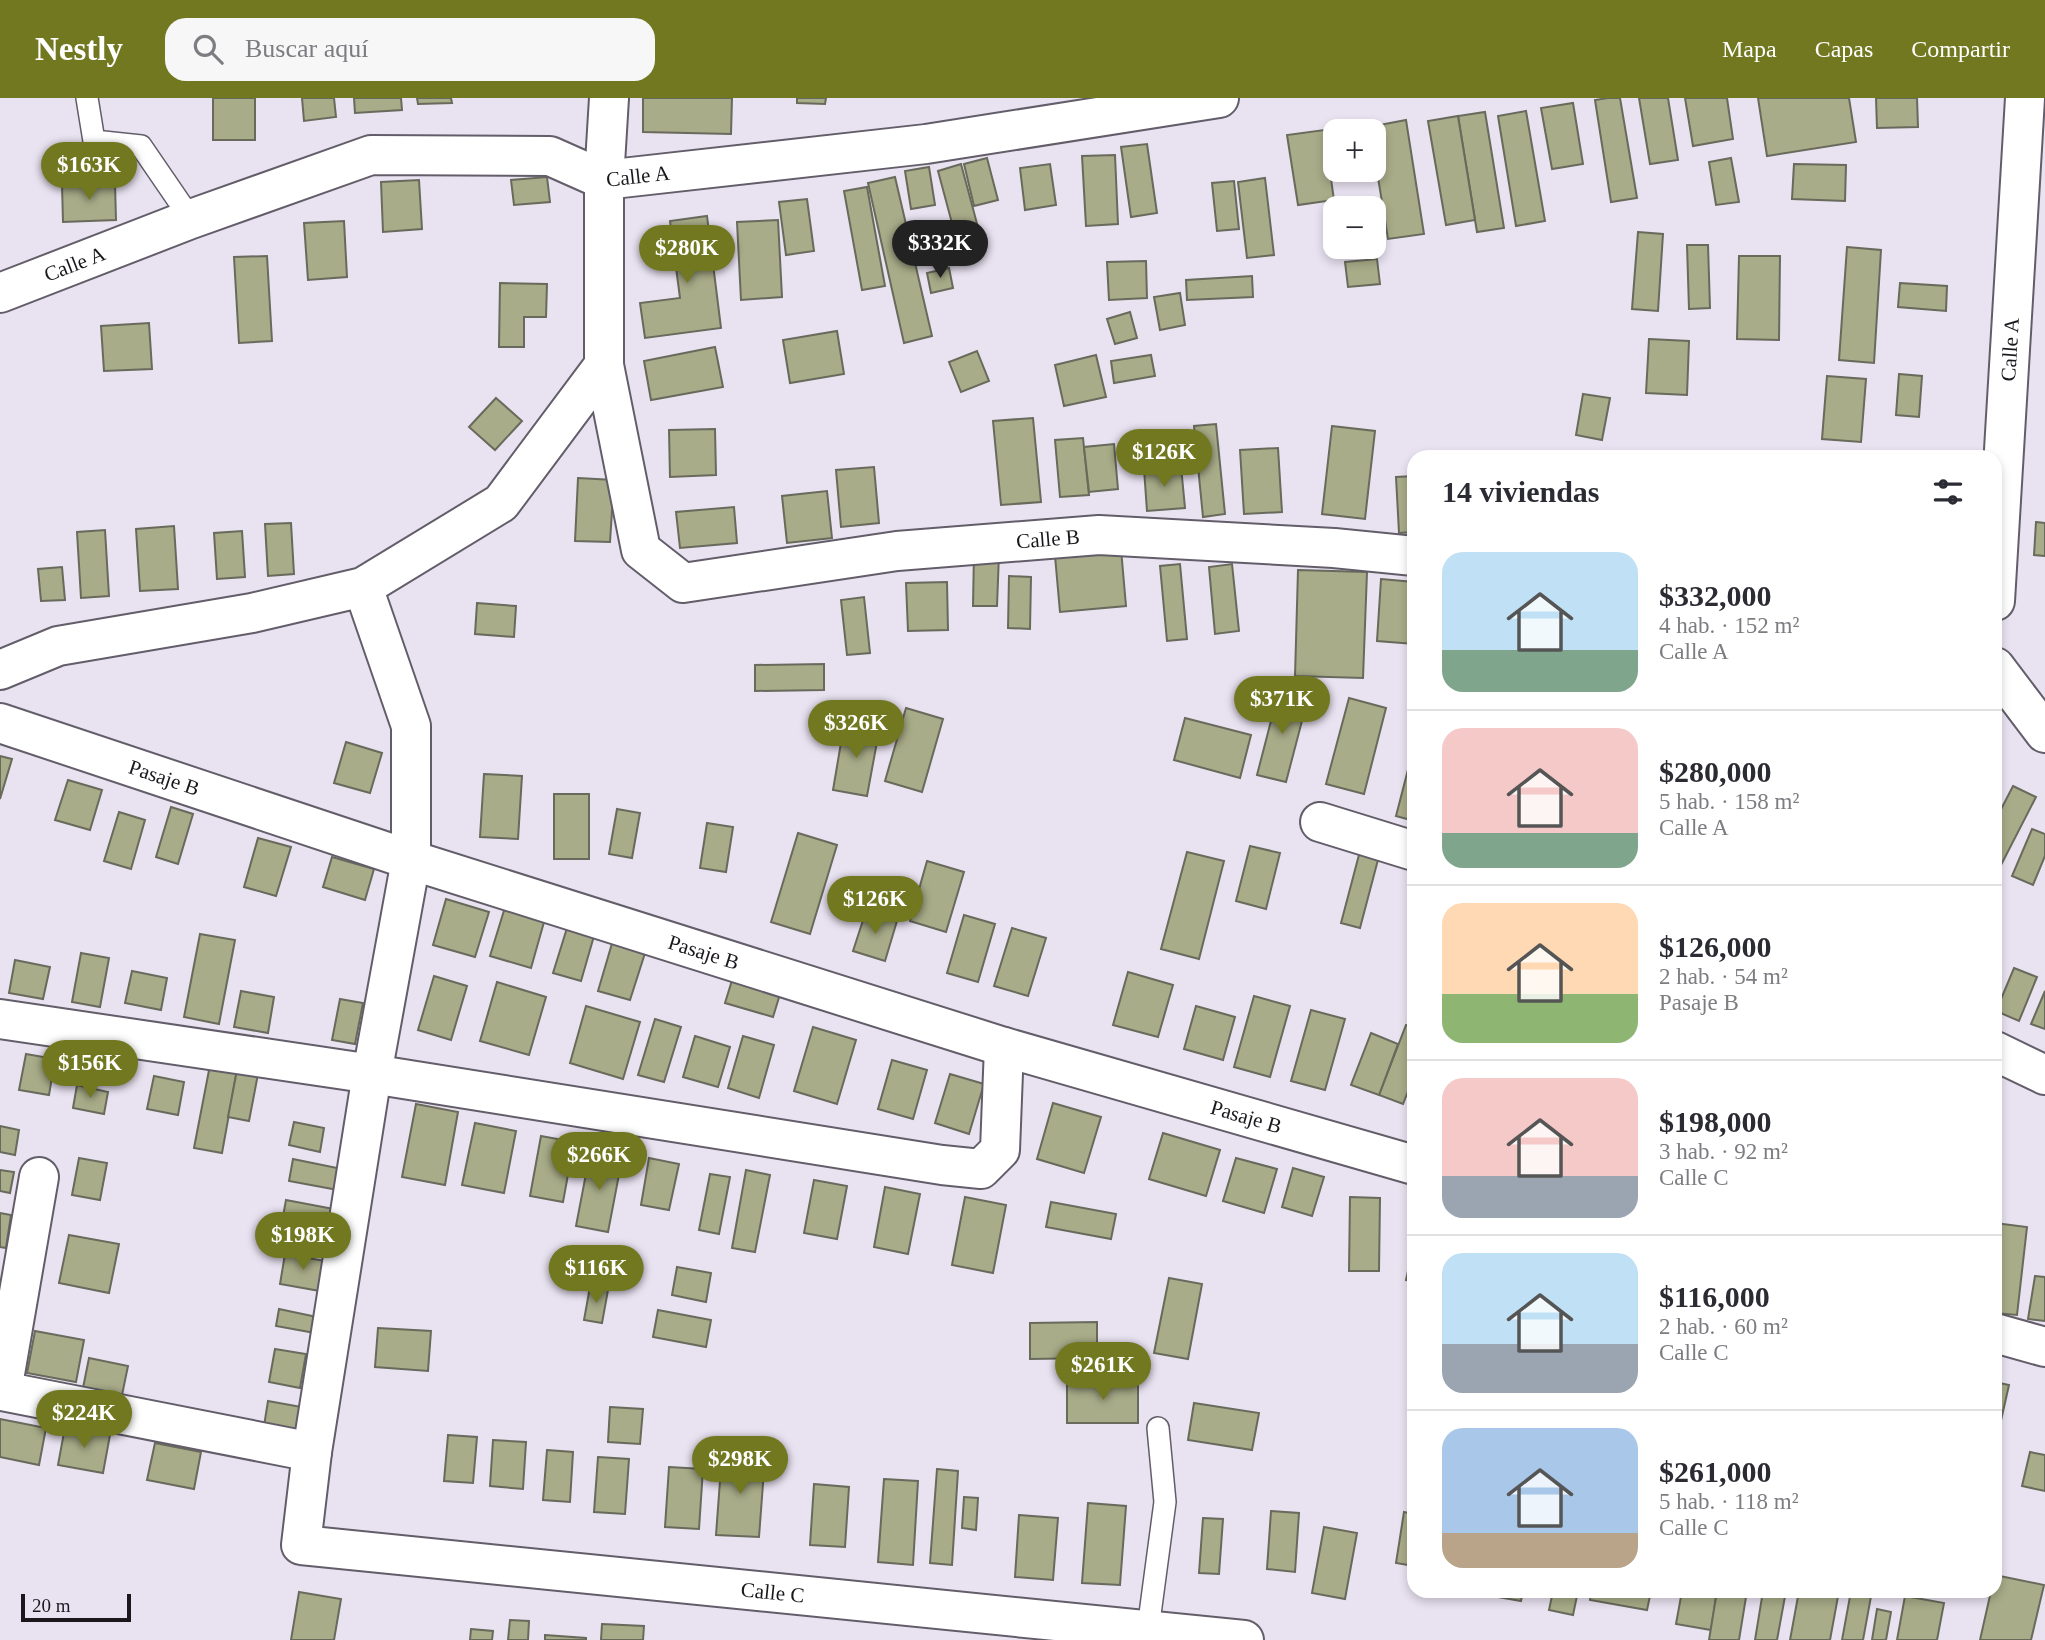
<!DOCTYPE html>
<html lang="es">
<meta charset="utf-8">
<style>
:root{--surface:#fff;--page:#f7f7f7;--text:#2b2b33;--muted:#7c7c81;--line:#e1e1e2;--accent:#727820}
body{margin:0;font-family:Georgia,serif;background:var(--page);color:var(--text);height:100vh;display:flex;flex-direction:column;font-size:26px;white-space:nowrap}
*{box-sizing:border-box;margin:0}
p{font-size:23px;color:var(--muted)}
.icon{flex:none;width:38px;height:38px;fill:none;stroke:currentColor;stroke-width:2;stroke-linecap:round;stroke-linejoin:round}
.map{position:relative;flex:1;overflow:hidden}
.sheet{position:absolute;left:1407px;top:352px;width:595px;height:1148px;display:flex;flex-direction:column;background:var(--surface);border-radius:21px;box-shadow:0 4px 10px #0003}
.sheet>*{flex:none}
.tools{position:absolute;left:1323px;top:21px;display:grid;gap:14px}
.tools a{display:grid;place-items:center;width:63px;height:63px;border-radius:14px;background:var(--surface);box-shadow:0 4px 10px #0003;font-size:35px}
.scale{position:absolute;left:21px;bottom:18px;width:110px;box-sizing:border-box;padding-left:7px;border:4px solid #1b181d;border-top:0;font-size:19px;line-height:24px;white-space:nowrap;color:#1b181d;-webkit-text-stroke:5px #e9e2f1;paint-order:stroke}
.price{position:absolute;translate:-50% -60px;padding:0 16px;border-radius:24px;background:var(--accent);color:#fff;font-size:23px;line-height:46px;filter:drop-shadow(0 2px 4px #0008)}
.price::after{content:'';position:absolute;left:50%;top:42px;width:21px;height:16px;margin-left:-10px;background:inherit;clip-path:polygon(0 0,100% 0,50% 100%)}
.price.active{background:#222;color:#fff}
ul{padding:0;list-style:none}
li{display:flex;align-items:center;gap:21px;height:175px;padding:0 35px}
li+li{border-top:2px solid var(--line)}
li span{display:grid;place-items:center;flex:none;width:196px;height:140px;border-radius:21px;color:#555}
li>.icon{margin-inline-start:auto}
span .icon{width:84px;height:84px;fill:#fffc;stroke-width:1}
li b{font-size:30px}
h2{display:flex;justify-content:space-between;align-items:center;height:84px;padding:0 35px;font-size:30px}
header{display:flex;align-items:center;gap:42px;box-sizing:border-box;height:98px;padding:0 35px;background:var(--accent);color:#fff}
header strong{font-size:33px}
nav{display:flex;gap:38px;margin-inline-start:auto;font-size:24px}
.search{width:490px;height:63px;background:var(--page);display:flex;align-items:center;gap:18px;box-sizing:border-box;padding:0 24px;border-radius:21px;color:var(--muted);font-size:26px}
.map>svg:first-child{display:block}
.building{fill:#a8ac88;stroke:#686a5c;stroke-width:2}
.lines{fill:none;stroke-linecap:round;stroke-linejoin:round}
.lane-casing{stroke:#635d69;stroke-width:24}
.street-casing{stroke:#635d69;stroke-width:42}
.lane{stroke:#fff;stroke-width:21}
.street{stroke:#fff;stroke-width:38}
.labels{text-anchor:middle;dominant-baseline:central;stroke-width:6;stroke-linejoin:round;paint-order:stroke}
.street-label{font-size:21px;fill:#1b181d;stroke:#e9e2f1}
</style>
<header>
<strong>Nestly</strong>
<div class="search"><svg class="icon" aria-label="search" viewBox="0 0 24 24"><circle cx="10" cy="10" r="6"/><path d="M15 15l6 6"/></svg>Buscar aquí</div>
<nav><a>Mapa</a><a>Capas</a><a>Compartir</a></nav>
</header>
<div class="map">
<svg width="2045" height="1542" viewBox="0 0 2045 1542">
<rect width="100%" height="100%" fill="#e9e2f1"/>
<g class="building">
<rect x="213" y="0" width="42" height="42"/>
<polygon points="302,0 334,0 336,19 304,23"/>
<polygon points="354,0 401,0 402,12 355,15"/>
<polygon points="417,0 451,0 452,5 418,6"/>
<polygon points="643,0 732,0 731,36 643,34"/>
<polygon points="797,0 826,0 825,6 797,5"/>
<polygon points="1608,0 1620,0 1637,100 1611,104 1595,2"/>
<polygon points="1639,0 1668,0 1678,62 1650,66"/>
<polygon points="1685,0 1727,0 1733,41 1693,48"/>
<polygon points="1758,0 1849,0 1856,44 1767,58"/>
<polygon points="1876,0 1917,0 1918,29 1877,30"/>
<polygon points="1573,5 1583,66 1552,71 1541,10"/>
<polygon points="1526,13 1545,123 1516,128 1498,18"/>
<polygon points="1485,14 1504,130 1477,134 1458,18"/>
<polygon points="1458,18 1475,122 1446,127 1428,23"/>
<polygon points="1406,22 1424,136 1388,141 1374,55 1374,33 1370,33 1369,29"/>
<polygon points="1324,32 1334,102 1298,107 1287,37"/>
<polygon points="1147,46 1157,115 1131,119 1121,49"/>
<polygon points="1115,57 1118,126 1086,128 1082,58"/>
<polygon points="987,60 998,102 974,108 964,66"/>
<polygon points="1731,60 1739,104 1716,107 1709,64"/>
<polygon points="961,66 983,148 960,155 938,73"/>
<polygon points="1050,66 1056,107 1025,112 1020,70"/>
<polygon points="1794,66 1846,67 1845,103 1792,101"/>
<polygon points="929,69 935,107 911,111 905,73"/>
<polygon points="547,79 550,104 514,107 511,82"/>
<polygon points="895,79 932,238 904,245 868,85"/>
<polygon points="1265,80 1274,157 1247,160 1238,84"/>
<polygon points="419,82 422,131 383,134 381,84"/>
<polygon points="1234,83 1239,131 1217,133 1212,85"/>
<polygon points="115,85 116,122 63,124 62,87"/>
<polygon points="867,89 885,188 862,192 844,93"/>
<polygon points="807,101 814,153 786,157 779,104"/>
<polygon points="707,118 721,230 645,240 640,205 680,200 670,123"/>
<polygon points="778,122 782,199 741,202 737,124"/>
<polygon points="344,123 347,179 308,182 304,125"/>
<polygon points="1638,134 1663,136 1658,213 1632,211"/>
<polygon points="1687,147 1708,147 1710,210 1689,211"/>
<polygon points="1847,149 1881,152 1874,265 1839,262"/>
<polygon points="267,158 272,243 239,245 234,159"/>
<polygon points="1739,158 1780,158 1779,242 1737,241"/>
<polygon points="1377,161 1380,186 1348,189 1345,164"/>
<polygon points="1146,163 1147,200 1109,202 1107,164"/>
<polygon points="949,170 953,190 931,195 927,175"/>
<polygon points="1252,178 1253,199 1187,202 1186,182"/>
<polygon points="500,185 547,186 546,219 524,219 524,249 499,249"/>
<polygon points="1900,185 1947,188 1946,213 1898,209"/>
<polygon points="1180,195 1185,227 1160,232 1154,199"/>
<polygon points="1130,214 1137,240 1115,246 1107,221"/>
<polygon points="149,225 152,271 104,273 101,228"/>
<polygon points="837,233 844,276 790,285 783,242"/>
<polygon points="1649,241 1689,243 1687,297 1646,295"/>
<polygon points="715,249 723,289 651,302 644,263"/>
<polygon points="977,253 989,283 961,294 949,264"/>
<polygon points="1096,257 1106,299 1064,308 1055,267"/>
<polygon points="1151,257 1155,278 1114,285 1111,263"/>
<polygon points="1899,276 1922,278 1919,319 1896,317"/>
<polygon points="1827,278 1866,281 1861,344 1822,341"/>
<polygon points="1583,296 1610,300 1602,342 1576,337"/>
<polygon points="496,300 522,323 495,352 469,329"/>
<polygon points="1033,320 1041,404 1001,407 993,323"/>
<polygon points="1216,326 1225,416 1203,419 1194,328"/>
<polygon points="1332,328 1375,333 1365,421 1322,416"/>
<polygon points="715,331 716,377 670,379 669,332"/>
<polygon points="1083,340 1089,397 1060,399 1055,342"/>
<polygon points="1114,346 1118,391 1089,394 1084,349"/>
<polygon points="1278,350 1282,414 1244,416 1240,352"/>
<polygon points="1181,368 1185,410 1147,413 1144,371"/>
<polygon points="874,369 879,425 841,429 836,372"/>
<polygon points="1414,378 1414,434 1399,435 1396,379"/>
<polygon points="578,380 614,382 610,444 575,443"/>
<polygon points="827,393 832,440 787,445 782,398"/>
<polygon points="734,409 737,445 680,450 676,414"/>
<polygon points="2036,424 2045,425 2045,458 2034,457"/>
<polygon points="291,425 294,476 268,478 265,426"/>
<polygon points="174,428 178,491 140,493 136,431"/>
<polygon points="105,432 109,498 81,500 77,434"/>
<polygon points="242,433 245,479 217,481 214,435"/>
<polygon points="1121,451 1126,508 1060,514 1055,458"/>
<polygon points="974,455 999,456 997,508 973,508"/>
<polygon points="1180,466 1187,541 1167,543 1160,468"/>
<polygon points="1232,466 1239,533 1215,536 1209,469"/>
<polygon points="62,469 65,502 41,503 38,471"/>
<polygon points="1298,472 1367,474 1363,580 1295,578"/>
<polygon points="1009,478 1031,479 1030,531 1008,530"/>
<polygon points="1381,481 1414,484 1414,546 1377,543"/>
<polygon points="947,484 948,532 908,533 906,485"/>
<polygon points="864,499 870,555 847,557 841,502"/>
<polygon points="477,505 516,508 514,539 475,536"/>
<polygon points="824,566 824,592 755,593 755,567"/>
<polygon points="1279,592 1308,600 1286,684 1257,677"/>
<polygon points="1349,600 1386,610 1364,696 1326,686"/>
<polygon points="906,610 943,621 922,694 885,683"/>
<polygon points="1185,620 1251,637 1240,680 1174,662"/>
<polygon points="844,627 879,633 867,698 833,692"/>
<polygon points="346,644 382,655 370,695 334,685"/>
<polygon points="1412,656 1414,657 1414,723 1396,718"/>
<polygon points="0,658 12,661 0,701"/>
<polygon points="484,676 522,678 518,741 480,739"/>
<polygon points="68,682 102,692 90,732 55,722"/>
<polygon points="2013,688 2036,699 1999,771 1995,769 1995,723"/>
<rect x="554" y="696" width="35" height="65"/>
<polygon points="171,709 193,716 178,766 156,759"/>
<polygon points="617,711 640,715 632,760 609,756"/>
<polygon points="119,714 145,722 131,771 104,763"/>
<polygon points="707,725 733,729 726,774 700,770"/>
<polygon points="2032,731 2045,736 2045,758 2033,787 2012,778"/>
<polygon points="798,735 837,747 810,836 771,824"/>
<polygon points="258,740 291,749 276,798 244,789"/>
<polygon points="1250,748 1280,755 1266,811 1236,803"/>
<polygon points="1360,753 1379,758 1360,830 1341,825"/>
<polygon points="1187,754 1224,763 1199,861 1161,851"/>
<polygon points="332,759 374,771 365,802 323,789"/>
<polygon points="927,763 964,774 946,834 910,823"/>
<polygon points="446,801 489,814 475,859 433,847"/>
<polygon points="506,806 546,817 531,870 490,858"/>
<polygon points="866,813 897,823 885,863 853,853"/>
<polygon points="964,817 995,826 978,884 947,875"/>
<polygon points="567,830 594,838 581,883 553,875"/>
<polygon points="1012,830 1046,840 1028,898 994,888"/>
<polygon points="200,836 235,842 219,926 184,919"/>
<polygon points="613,842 646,852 630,902 598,893"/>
<polygon points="81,855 109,860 100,909 72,904"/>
<polygon points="15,862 50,869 43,901 9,895"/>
<polygon points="2014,870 2037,879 2019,923 1996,913"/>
<polygon points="132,873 167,880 161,912 125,905"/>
<polygon points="1128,874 1173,887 1158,939 1113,927"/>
<polygon points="434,878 467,888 451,942 418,932"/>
<polygon points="733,879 781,893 773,919 725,905"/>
<polygon points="497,884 546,899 529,957 480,943"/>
<polygon points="241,893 274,899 268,935 234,929"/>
<polygon points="2045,893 2045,931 2031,926"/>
<polygon points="1254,898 1290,908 1270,979 1234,969"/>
<polygon points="340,901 363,905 355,946 332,942"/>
<polygon points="586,908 640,924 623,981 570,965"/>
<polygon points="1196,908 1235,919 1223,962 1184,951"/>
<polygon points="1311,912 1345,921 1325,992 1291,983"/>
<polygon points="655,921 681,929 664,984 638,977"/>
<polygon points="1406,927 1414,930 1414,978 1403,1006 1379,997"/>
<polygon points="813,929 856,942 837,1006 794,993"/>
<polygon points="1371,935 1398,946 1379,997 1351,987"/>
<polygon points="695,938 730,949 718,989 683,979"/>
<polygon points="743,938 774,947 759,1000 728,990"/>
<polygon points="26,956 55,961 49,997 19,992"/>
<polygon points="892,962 927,972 913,1021 878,1011"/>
<polygon points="210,967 237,972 222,1055 194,1050"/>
<polygon points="237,972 258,976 249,1023 228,1019"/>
<polygon points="950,976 984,986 969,1036 935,1025"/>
<polygon points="154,978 184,984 178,1017 147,1011"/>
<polygon points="77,987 108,994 104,1016 73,1010"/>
<polygon points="1053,1005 1101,1019 1084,1075 1037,1061"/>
<polygon points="416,1006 458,1014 445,1087 402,1079"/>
<polygon points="294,1024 324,1030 320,1054 289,1047"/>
<polygon points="475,1025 516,1033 504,1095 462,1087"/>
<polygon points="0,1028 19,1032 15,1057 0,1054"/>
<polygon points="1163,1035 1220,1052 1206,1098 1149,1081"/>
<polygon points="541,1038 574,1044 563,1104 530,1098"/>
<polygon points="590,1055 622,1061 608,1134 576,1128"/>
<polygon points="79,1060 107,1065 100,1102 72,1097"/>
<polygon points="649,1060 679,1066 669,1112 641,1107"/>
<polygon points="1236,1060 1277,1071 1264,1115 1223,1103"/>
<polygon points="293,1061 342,1071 338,1092 289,1083"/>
<polygon points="1293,1070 1324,1079 1312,1118 1282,1109"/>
<polygon points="0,1072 14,1074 10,1095 0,1093"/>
<polygon points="746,1072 770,1077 755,1154 732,1150"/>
<polygon points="710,1076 730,1079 719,1136 699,1132"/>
<polygon points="814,1082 847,1088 837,1141 804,1135"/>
<polygon points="885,1089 920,1096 908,1156 874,1149"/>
<polygon points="965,1099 1006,1107 993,1175 952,1167"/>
<polygon points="1350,1099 1380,1100 1379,1173 1349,1173"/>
<polygon points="286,1102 339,1112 333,1145 280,1135"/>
<polygon points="1051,1104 1116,1116 1111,1141 1046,1129"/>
<polygon points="0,1115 11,1117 6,1150 0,1149"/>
<polygon points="1995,1125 2027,1129 2017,1217 1995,1215"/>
<polygon points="69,1137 119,1146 109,1195 59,1185"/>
<polygon points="1414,1146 1414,1184 1406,1182"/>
<polygon points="285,1156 325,1163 320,1193 280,1186"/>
<polygon points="677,1169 711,1175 706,1204 672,1197"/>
<polygon points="2035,1178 2045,1179 2045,1223 2028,1221"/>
<polygon points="1169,1180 1202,1186 1188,1261 1154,1255"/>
<polygon points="590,1189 608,1192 602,1225 584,1222"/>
<polygon points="279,1211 317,1219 315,1235 276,1228"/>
<polygon points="658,1212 711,1222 706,1249 653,1239"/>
<polygon points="1097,1224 1097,1260 1030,1261 1030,1225"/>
<polygon points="378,1230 431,1233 428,1273 375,1269"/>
<polygon points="35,1233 84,1242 76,1284 27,1275"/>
<polygon points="275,1251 306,1256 300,1290 269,1284"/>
<polygon points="89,1260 128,1268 122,1297 83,1290"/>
<rect x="1067" y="1284" width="71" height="41"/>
<polygon points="1995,1284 2009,1287 1995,1349"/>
<polygon points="268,1303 307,1310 302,1336 264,1328"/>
<polygon points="1194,1305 1259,1315 1252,1352 1188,1342"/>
<polygon points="610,1309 643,1311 640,1346 608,1344"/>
<polygon points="0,1321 46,1330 39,1367 0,1359"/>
<polygon points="65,1329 110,1337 103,1375 58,1367"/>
<polygon points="448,1337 477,1339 473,1385 444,1383"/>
<polygon points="493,1342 526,1344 523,1391 490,1388"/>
<polygon points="155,1345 201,1354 194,1391 147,1382"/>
<polygon points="547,1352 573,1354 570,1404 543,1402"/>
<polygon points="2030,1354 2045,1357 2045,1393 2022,1388"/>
<polygon points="722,1356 765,1359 759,1439 716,1437"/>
<polygon points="598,1359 629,1361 625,1416 594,1414"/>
<polygon points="669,1369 703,1371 699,1431 665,1429"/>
<polygon points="937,1371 958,1373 952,1467 930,1465"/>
<polygon points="884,1381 918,1383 913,1467 878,1464"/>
<polygon points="814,1386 849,1389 845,1449 810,1447"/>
<polygon points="964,1399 978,1400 976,1432 962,1430"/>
<polygon points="1088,1405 1126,1408 1120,1487 1082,1485"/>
<polygon points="1271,1413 1299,1415 1295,1474 1267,1471"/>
<polygon points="1404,1414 1414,1416 1414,1468 1396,1465"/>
<polygon points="1019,1417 1058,1420 1053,1482 1015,1479"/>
<polygon points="1203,1420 1223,1421 1219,1476 1199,1475"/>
<polygon points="1324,1429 1357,1435 1345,1501 1312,1495"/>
<polygon points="1995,1477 2044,1487 2031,1542 1980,1542 1991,1493 1995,1493"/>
<polygon points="1492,1493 1523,1493 1521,1503 1492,1498"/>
<polygon points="1553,1493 1578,1493 1573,1517 1549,1512"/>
<polygon points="1591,1493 1651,1493 1647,1512 1590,1502"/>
<polygon points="1682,1493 1717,1493 1711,1532 1676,1526"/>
<polygon points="1717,1493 1747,1493 1739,1542 1709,1542"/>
<polygon points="1763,1493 1786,1493 1777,1542 1755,1542"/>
<polygon points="1799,1493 1839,1493 1830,1542 1790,1542"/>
<polygon points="1851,1493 1872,1493 1863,1542 1842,1542"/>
<polygon points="299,1494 341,1501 334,1542 291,1542"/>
<polygon points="1905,1498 1944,1505 1937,1542 1897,1542"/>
<polygon points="1877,1511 1891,1514 1886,1542 1872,1542"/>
<polygon points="510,1522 529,1523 528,1542 508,1542"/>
<polygon points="602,1526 644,1528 643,1542 601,1542"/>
<polygon points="471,1531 493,1533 492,1542 470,1542"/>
<polygon points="545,1537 586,1540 586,1542 545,1542"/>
</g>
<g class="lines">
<g class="lane-casing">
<g id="lane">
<polyline points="87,0 94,43 141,48 191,121"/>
<polyline points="1148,1531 1165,1404 1158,1330"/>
</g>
</g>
<g class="street-casing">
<g id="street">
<path id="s1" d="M609 0 604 82V267L641 452 683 485 897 453 1099 437 1334 450 1414 458"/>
<path id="s2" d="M0 195 191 121 371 57 550 58 604 82 926 46 1219 0"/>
<path id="s3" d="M363 489 411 628V762L372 976 312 1354 301 1447 1244 1542"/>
<path id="s4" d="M1995 503 2025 0"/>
<polyline points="1995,569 2045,635"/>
<polyline points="0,572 58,548 252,515 363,489 501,405 604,267"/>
<path id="s5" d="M0 625 411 762 1004 949 1414 1067"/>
<polyline points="1320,724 1414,753"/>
<polyline points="0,921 372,976 942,1067 981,1071 1000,1052 1004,949"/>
<polyline points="1995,953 2045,977"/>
<polyline points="39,1079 2,1293 312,1354"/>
<polyline points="1995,1235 2045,1249"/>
</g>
</g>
<use href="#lane" class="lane"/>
<use href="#street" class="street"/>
</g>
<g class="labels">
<g class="street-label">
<text stroke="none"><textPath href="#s2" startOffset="668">Calle A</textPath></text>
<text stroke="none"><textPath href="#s2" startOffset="80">Calle A</textPath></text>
<text stroke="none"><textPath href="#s4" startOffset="252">Calle A</textPath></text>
<text stroke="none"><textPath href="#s1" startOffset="877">Calle B</textPath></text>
<text stroke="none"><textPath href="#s5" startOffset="173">Pasaje B</textPath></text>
<text stroke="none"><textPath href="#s5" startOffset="740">Pasaje B</textPath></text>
<text stroke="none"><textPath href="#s5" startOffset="1307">Pasaje B</textPath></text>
<text stroke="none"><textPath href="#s3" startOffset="1449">Calle C</textPath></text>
</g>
</g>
</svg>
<div class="tools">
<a>+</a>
<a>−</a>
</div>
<div class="scale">20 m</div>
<b class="price" style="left:89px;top:104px">$163K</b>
<b class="price active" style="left:940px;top:182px">$332K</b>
<b class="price" style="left:687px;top:187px">$280K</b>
<b class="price" style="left:1164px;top:391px">$126K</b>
<b class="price" style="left:1282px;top:638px">$371K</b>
<b class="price" style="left:856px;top:662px">$326K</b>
<b class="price" style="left:875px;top:838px">$126K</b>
<b class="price" style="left:90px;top:1002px">$156K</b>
<b class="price" style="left:599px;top:1094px">$266K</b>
<b class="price" style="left:303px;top:1174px">$198K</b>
<b class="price" style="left:596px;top:1207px">$116K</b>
<b class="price" style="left:1103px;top:1304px">$261K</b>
<b class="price" style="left:84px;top:1352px">$224K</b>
<b class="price" style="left:740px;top:1398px">$298K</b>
<section class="sheet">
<h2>14 viviendas<svg class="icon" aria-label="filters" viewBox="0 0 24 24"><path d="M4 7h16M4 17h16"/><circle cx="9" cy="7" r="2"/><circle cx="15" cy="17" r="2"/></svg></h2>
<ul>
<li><span style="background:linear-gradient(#bfe0f5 70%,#7fa58c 0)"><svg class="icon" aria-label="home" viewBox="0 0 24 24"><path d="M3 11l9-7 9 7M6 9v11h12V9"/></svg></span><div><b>$332,000</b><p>4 hab. · 152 m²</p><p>Calle A</p></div></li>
<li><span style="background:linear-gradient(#f6c9c9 75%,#7fa58c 0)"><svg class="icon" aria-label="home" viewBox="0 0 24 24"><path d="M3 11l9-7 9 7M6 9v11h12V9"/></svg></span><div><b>$280,000</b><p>5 hab. · 158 m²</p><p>Calle A</p></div></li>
<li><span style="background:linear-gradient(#ffd9b3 65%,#8fb573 0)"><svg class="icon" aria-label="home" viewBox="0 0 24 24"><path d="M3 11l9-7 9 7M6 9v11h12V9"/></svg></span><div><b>$126,000</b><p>2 hab. · 54 m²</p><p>Pasaje B</p></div></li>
<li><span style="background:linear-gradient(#f6c9c9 70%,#9aa5b1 0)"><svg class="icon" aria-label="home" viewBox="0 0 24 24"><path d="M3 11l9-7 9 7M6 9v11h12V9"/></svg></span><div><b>$198,000</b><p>3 hab. · 92 m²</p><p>Calle C</p></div></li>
<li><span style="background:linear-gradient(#bfe0f5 65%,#9aa5b1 0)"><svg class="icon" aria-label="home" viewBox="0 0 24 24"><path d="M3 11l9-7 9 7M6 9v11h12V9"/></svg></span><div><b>$116,000</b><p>2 hab. · 60 m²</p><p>Calle C</p></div></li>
<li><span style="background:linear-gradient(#a9c7e8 75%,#b9a48a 0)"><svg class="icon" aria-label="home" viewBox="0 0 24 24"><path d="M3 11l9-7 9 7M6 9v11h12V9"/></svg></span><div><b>$261,000</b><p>5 hab. · 118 m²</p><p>Calle C</p></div></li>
</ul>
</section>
</div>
